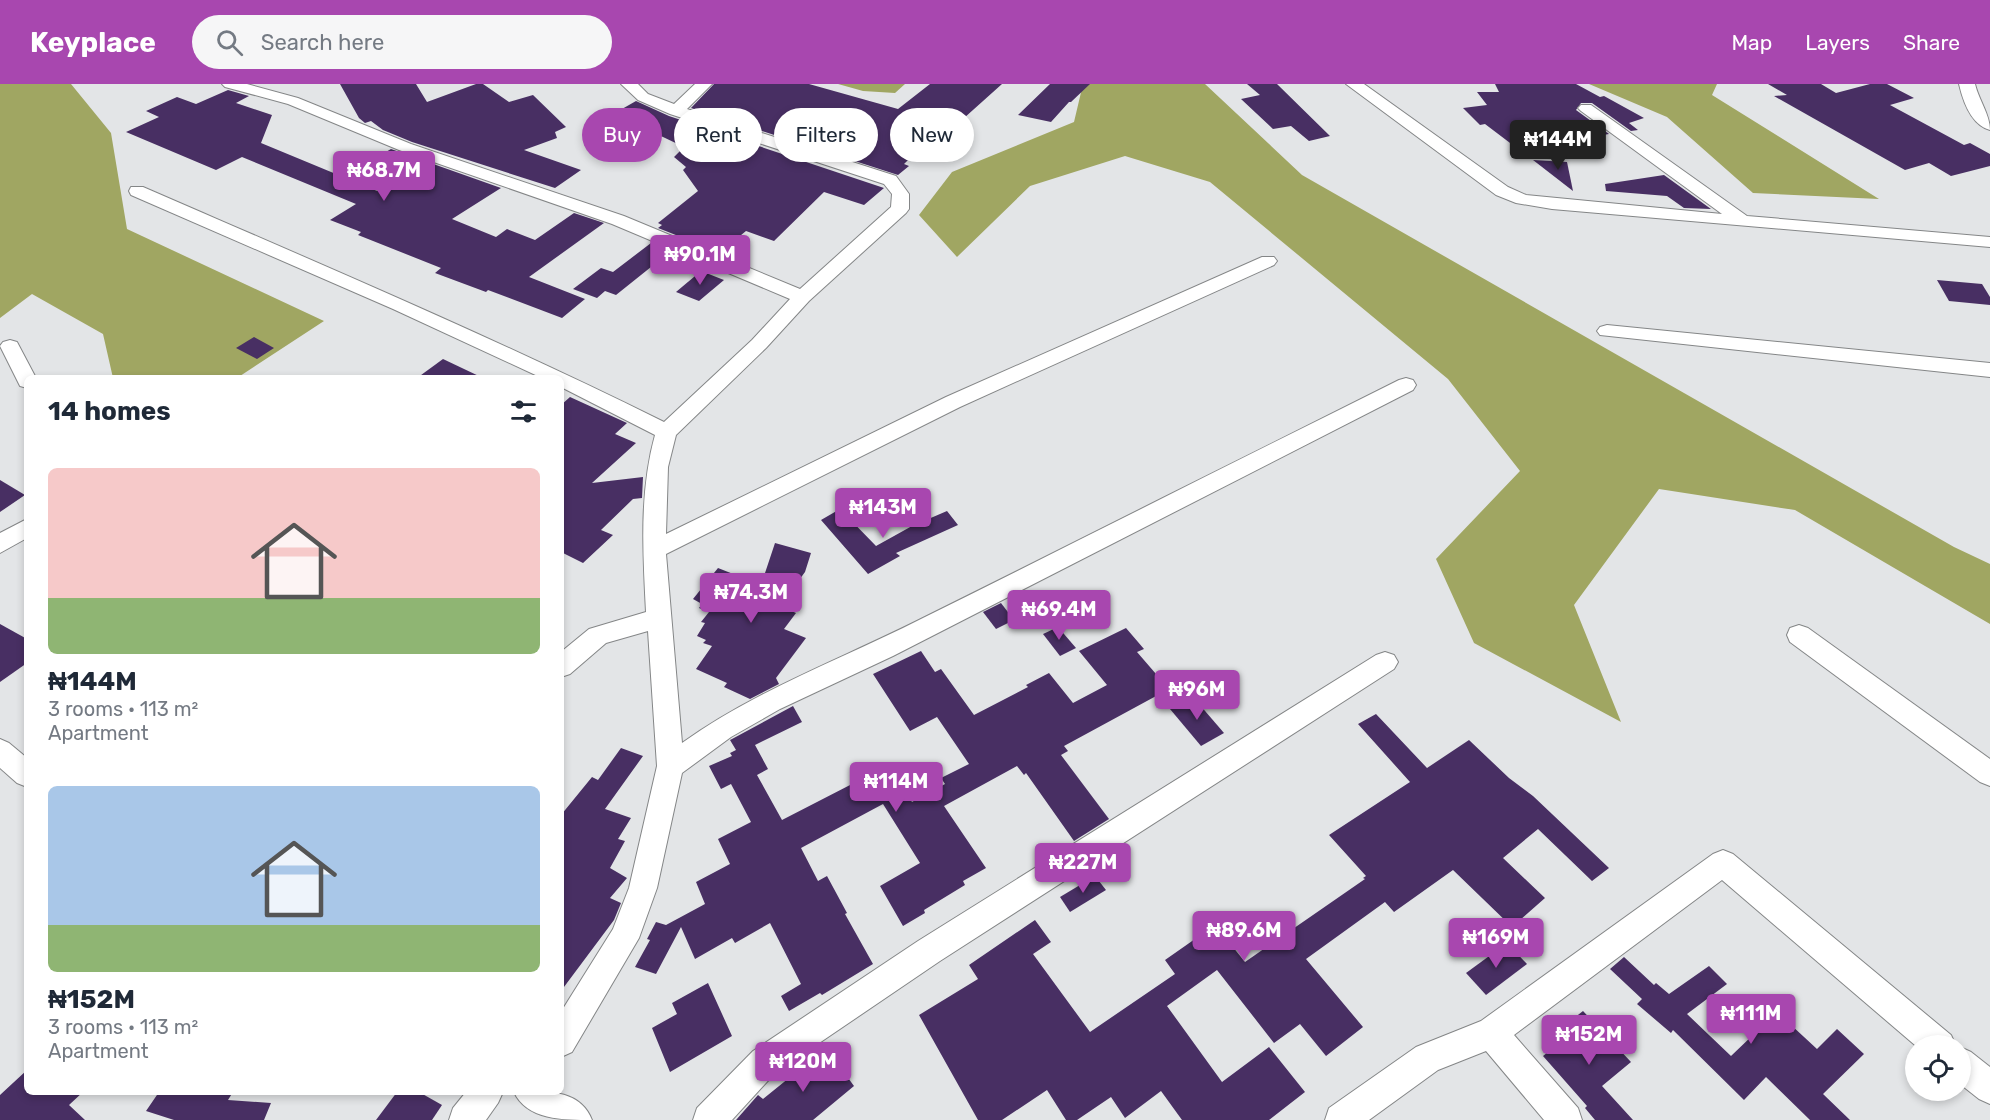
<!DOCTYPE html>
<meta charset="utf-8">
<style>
:root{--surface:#fff;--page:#f6f6f7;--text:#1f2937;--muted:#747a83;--accent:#a847af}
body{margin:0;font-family:Rubik,sans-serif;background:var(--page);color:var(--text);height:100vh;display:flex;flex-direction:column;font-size:22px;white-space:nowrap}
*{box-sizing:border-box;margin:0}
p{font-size:20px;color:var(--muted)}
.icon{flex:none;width:33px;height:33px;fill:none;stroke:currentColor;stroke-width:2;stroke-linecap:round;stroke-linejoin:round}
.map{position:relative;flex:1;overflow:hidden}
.side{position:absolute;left:24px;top:291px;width:540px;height:720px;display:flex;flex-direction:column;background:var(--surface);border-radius:9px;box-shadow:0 3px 9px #0003}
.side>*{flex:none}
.hud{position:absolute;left:582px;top:24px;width:570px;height:54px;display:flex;gap:12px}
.controls{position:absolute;left:1905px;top:951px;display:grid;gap:12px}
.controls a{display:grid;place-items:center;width:66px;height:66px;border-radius:50%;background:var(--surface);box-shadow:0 3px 9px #0003;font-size:30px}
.price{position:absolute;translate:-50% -51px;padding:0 14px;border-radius:6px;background:var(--accent);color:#fff;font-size:20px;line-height:39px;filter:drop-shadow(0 2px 3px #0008)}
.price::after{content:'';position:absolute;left:50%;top:36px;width:18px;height:14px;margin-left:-9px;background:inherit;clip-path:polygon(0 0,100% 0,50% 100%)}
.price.selected{background:#222;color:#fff}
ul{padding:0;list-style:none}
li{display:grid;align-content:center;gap:12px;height:318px;padding:0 24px}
li span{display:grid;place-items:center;height:186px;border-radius:9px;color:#555}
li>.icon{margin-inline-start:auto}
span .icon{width:108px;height:108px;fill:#fffc;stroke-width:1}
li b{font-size:26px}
h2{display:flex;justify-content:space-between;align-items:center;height:72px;padding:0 24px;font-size:26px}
.chip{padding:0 21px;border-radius:27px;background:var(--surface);box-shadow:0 3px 9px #0003;font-size:21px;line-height:54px}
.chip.selected{background:var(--accent);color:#fff}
header{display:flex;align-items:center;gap:36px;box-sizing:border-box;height:84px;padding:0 30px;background:var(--accent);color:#fff}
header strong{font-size:28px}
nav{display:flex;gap:33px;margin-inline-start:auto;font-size:21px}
.search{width:420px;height:54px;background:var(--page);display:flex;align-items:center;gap:15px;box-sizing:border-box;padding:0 21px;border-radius:33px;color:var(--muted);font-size:22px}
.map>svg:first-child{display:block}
.forest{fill:#a0a662}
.building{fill:#482f63}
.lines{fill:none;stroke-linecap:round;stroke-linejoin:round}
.minor-casing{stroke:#848687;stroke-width:2}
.minor{fill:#fff;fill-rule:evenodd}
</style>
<header>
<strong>Keyplace</strong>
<div class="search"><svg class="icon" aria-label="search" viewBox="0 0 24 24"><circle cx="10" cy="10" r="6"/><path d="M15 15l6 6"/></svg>Search here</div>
<nav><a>Map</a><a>Layers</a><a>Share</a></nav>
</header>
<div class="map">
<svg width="1990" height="1036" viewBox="0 0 1990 1036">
<rect width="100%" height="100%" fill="#e3e5e7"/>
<g class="forest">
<polygon points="0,0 71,0 111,49 127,145 324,237 237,294 113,294 103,250 32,210 0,234"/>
<polygon points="838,0 905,0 895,9 863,7"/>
<polygon points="1083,0 1205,0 1302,91 1954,463 1990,480 1990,540 1795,426 1659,405 1574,521 1621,638 1474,559 1436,475 1520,387 1448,295 1210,98 1125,72 1030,102 957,173 919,131 952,88 1074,38"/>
<polygon points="1589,0 1717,0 1712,11 1879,115 1753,109 1667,33"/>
</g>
<g class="building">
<polygon points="340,0 416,0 427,18 476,0 483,0 509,18 533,11 566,43 555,48 557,54 524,66 581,86 555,104 412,58 383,46 371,37 365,39 359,34"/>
<polygon points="714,0 809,0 898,25 930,0 1002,0 954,43 938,37 905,69 913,71 904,80 909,82 898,91 691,24"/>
<polygon points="1050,0 1090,0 1071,18 1069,18 1051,38 1018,31"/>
<polygon points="1247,0 1277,0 1330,52 1309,57 1291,42 1273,45 1241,15 1260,11"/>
<polygon points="1495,0 1576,0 1600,13 1604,12 1644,34 1629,39 1638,46 1631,47 1592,19 1581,19 1576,26 1609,50 1518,65 1485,40 1480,41 1463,24 1487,21 1477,8 1499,8"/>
<polygon points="1768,0 1821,0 1836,9 1870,0 1887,0 1914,14 1890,21 1964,61 1970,59 1990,70 1990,82 1951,92 1929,79 1905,86 1774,12 1787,11"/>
<polygon points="228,6 249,12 236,19 272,31 261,59 377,107 417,86 379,72 391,65 501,104 452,135 496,153 507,145 535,156 574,129 604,139 529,193 585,215 562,234 488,206 486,208 435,189 441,184 358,151 361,148 330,136 356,120 242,73 216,86 126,48 159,33 146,27 177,13 196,20"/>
<polygon points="636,17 669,32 884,104 864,121 824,108 774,157 746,147 724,165 689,152 686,155 658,144 662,141 658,139 698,107 683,86 686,83 674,73 684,63 642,43 622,25"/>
<polygon points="1533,76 1567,78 1573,107"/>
<polygon points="1664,91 1711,125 1684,124 1667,112 1606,107 1605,100"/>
<polygon points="651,159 671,167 616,211 605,207 597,214 573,205 601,184 613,188"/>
<polygon points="701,187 724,196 699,217 676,208"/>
<polygon points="1937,196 1982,200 1990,213 1990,221 1949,217"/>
<polygon points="254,253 274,264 257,275 236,264"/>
<polygon points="443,275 483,294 417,294"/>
<polygon points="570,313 627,339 615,350 636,359 592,399 643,393 642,414 633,415 601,446 613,451 583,479 561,468 561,321"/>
<polygon points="0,396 25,411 0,428"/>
<polygon points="840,425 876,462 912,442 947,427 958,441 896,469 900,472 868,490 821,436"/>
<polygon points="775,459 811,469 805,488 780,522 796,529 784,545 806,554 776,594 779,600 750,615 724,603 727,599 696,585 712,562 703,559 706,556 697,552 705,539 701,538 709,528 699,524 702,520 693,515 718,484 761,501"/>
<polygon points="1001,519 1014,536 996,545 983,528"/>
<polygon points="0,540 27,555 27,579 0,598"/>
<polygon points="1058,543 1076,564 1060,572 1043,550"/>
<polygon points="1126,544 1144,565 1137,568 1169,605 1064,662 1068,667 1061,671 1109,735 1074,757 1026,689 1024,691 1017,682 944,722 986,784 963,797 965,801 924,826 925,829 903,842 880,802 920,779 883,720 801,764 818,797 827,792 847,829 845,830 873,880 822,911 820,909 789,927 781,912 801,900 770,839 735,859 732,854 695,875 681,843 656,890 635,883 650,856 647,855 656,838 666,841 705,820 696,798 730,780 718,755 751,738 731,700 721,705 709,682 732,672 730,669 736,666 730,656 732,655 793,622 802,638 755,661 768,685 757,691 782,736 852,700 855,706 892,687 912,718 945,700 941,694 969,680 937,633 910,647 873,590 921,567 935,588 941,585 974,631 1028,603 1026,601 1049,589 1073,619 1107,601 1079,567"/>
<polygon points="1193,613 1224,649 1201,662 1170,625"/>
<polygon points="1376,630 1427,684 1469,656 1509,694 1533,712 1609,784 1592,797 1538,745 1503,774 1545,814 1512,843 1453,786 1394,828 1385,818 1306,875 1363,943 1326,972 1300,940 1274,959 1217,886 1167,922 1222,998 1269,963 1305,1008 1269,1036 1182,1036 1161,1007 1125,1034 1111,1013 1077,1036 1066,1036 1047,1006 1002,1036 978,1036 919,931 978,895 969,881 1035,836 1051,858 1033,870 1090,948 1175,890 1165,876 1215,841 1245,878 1365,795 1363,794 1366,792 1329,751 1410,698 1358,640"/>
<polygon points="621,664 643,672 605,725 631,734 618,755 625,757 610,784 627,794 610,814 621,819 614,836 561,907 561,731 592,693 598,696"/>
<polygon points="1095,792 1106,806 1070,828 1060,813"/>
<polygon points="1507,859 1527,880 1486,911 1466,889"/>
<polygon points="1624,873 1654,901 1656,899 1669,910 1709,882 1727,900 1687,930 1731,972 1777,928 1817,965 1837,945 1864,970 1823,1010 1850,1036 1810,1036 1766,993 1744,1016 1673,946 1671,949 1637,920 1642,915 1610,885"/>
<polygon points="708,899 732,952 670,988 652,944 677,930 672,919"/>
<polygon points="1583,927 1631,978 1602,1002 1633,1036 1595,1036 1585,1024 1587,1022 1543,972 1566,954 1559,946"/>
<polygon points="826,964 854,1002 813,1036 736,1036 758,1011 763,1015"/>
<polygon points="27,986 27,1008 83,1008 69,1021 85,1036 0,1036 0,1011"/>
<polygon points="159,1008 233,1008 228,1016 271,1019 264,1036 174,1036 146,1027"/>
<polygon points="397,1008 419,1008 442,1021 432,1036 376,1036"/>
</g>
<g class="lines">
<g class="minor-casing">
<g id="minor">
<path d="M222 0H247L298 14 411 60 624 132 800 205 891 123 892 110 884 100 670 30 638 16 621 0H638L648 10 674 20 695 0H712L687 25 896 92 909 110V125L906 129 809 217 766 264 676 351 668 383 666 450 946 313 1262 173H1274L1277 177 1274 181 960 323 666 470 682 659C756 606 842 575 923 534 1082 455 1240 375 1399 296L1406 294 1413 296 1416 301 1413 306 893 572 780 625 731 653 682 689 657 804 639 854 572 968 561 973V928L613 845 629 804 657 682 648 547 606 559 570 590 561 593V568L589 545 646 528C643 469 639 409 655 351L561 303V294H542L393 225 131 111 129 107 131 103H143C318 179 493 253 664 338L752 256 790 215 612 140 399 66 288 20 225 3Z"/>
<polygon points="1346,0 1364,0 1508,103 1526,111 1722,130 1581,27 1578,24 1581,21 1591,21 1747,132 1990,153 1990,163 1552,125 1516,119 1496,111"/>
<path d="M1959 0H1975C1979 17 1990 30 1990 46 1971 41 1963 17 1959 0Z"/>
<polygon points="1607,241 1990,279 1990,293 1600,251 1597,247 1600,243"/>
<polygon points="10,256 17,258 36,294 27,294 27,304 20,302 0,262 3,258"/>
<polygon points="27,435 27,454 0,469 0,449"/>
<polygon points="1799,541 1808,544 1990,675 1990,702 1980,698 1790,558 1787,551 1790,544"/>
<polygon points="1385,568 1394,571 1398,578 1394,585 940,877 775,989 732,1036 693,1036 697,1024 753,967 918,857 1376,571"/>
<polygon points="0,655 9,659 27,674 27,703 17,699 0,684"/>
<polygon points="1723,766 1733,770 1951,951 1956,962 1916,962 1722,796 1514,951 1578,1024 1582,1036 1544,1036 1486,967 1438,986 1369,1036 1325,1036 1329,1024 1416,963 1481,937 1713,770"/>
<polygon points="1960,963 1971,968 1990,983 1990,1020 1979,1015 1960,1000"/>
<polygon points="466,1008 503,1008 498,1019 486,1036 449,1036 453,1024"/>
<path d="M514 1008C543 1008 579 1003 592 1036 563 1036 527 1036 514 1008Z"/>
</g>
</g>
<use href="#minor" class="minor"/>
</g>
</svg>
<div class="controls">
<a><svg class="icon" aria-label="locate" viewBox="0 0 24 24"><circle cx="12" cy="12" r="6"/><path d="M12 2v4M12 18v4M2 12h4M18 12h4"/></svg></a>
</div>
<b class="price selected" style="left:1558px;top:87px">₦144M</b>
<b class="price" style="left:384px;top:118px">₦68.7M</b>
<b class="price" style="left:700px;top:202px">₦90.1M</b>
<b class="price" style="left:883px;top:455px">₦143M</b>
<b class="price" style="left:751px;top:540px">₦74.3M</b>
<b class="price" style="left:1059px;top:557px">₦69.4M</b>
<b class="price" style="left:1197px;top:637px">₦96M</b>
<b class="price" style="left:896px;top:729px">₦114M</b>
<b class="price" style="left:1083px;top:810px">₦227M</b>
<b class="price" style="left:1244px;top:878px">₦89.6M</b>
<b class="price" style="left:1496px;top:885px">₦169M</b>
<b class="price" style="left:1751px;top:961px">₦111M</b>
<b class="price" style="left:1589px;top:982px">₦152M</b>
<b class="price" style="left:803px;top:1009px">₦120M</b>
<div class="hud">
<a class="chip selected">Buy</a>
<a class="chip">Rent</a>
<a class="chip">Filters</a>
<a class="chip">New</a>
</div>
<section class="side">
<h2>14 homes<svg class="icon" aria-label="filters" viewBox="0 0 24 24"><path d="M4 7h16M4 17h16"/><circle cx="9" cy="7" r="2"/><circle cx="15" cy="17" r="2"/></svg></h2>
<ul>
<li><span style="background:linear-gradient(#f6c9c9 70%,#8fb573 0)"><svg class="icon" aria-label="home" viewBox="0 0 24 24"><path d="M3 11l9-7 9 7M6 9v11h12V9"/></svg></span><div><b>₦144M</b><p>3 rooms · 113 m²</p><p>Apartment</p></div></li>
<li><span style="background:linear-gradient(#a9c7e8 75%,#8fb573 0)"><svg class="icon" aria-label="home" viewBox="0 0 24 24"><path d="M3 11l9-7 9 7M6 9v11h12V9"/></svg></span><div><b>₦152M</b><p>3 rooms · 113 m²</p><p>Apartment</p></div></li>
</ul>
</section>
</div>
